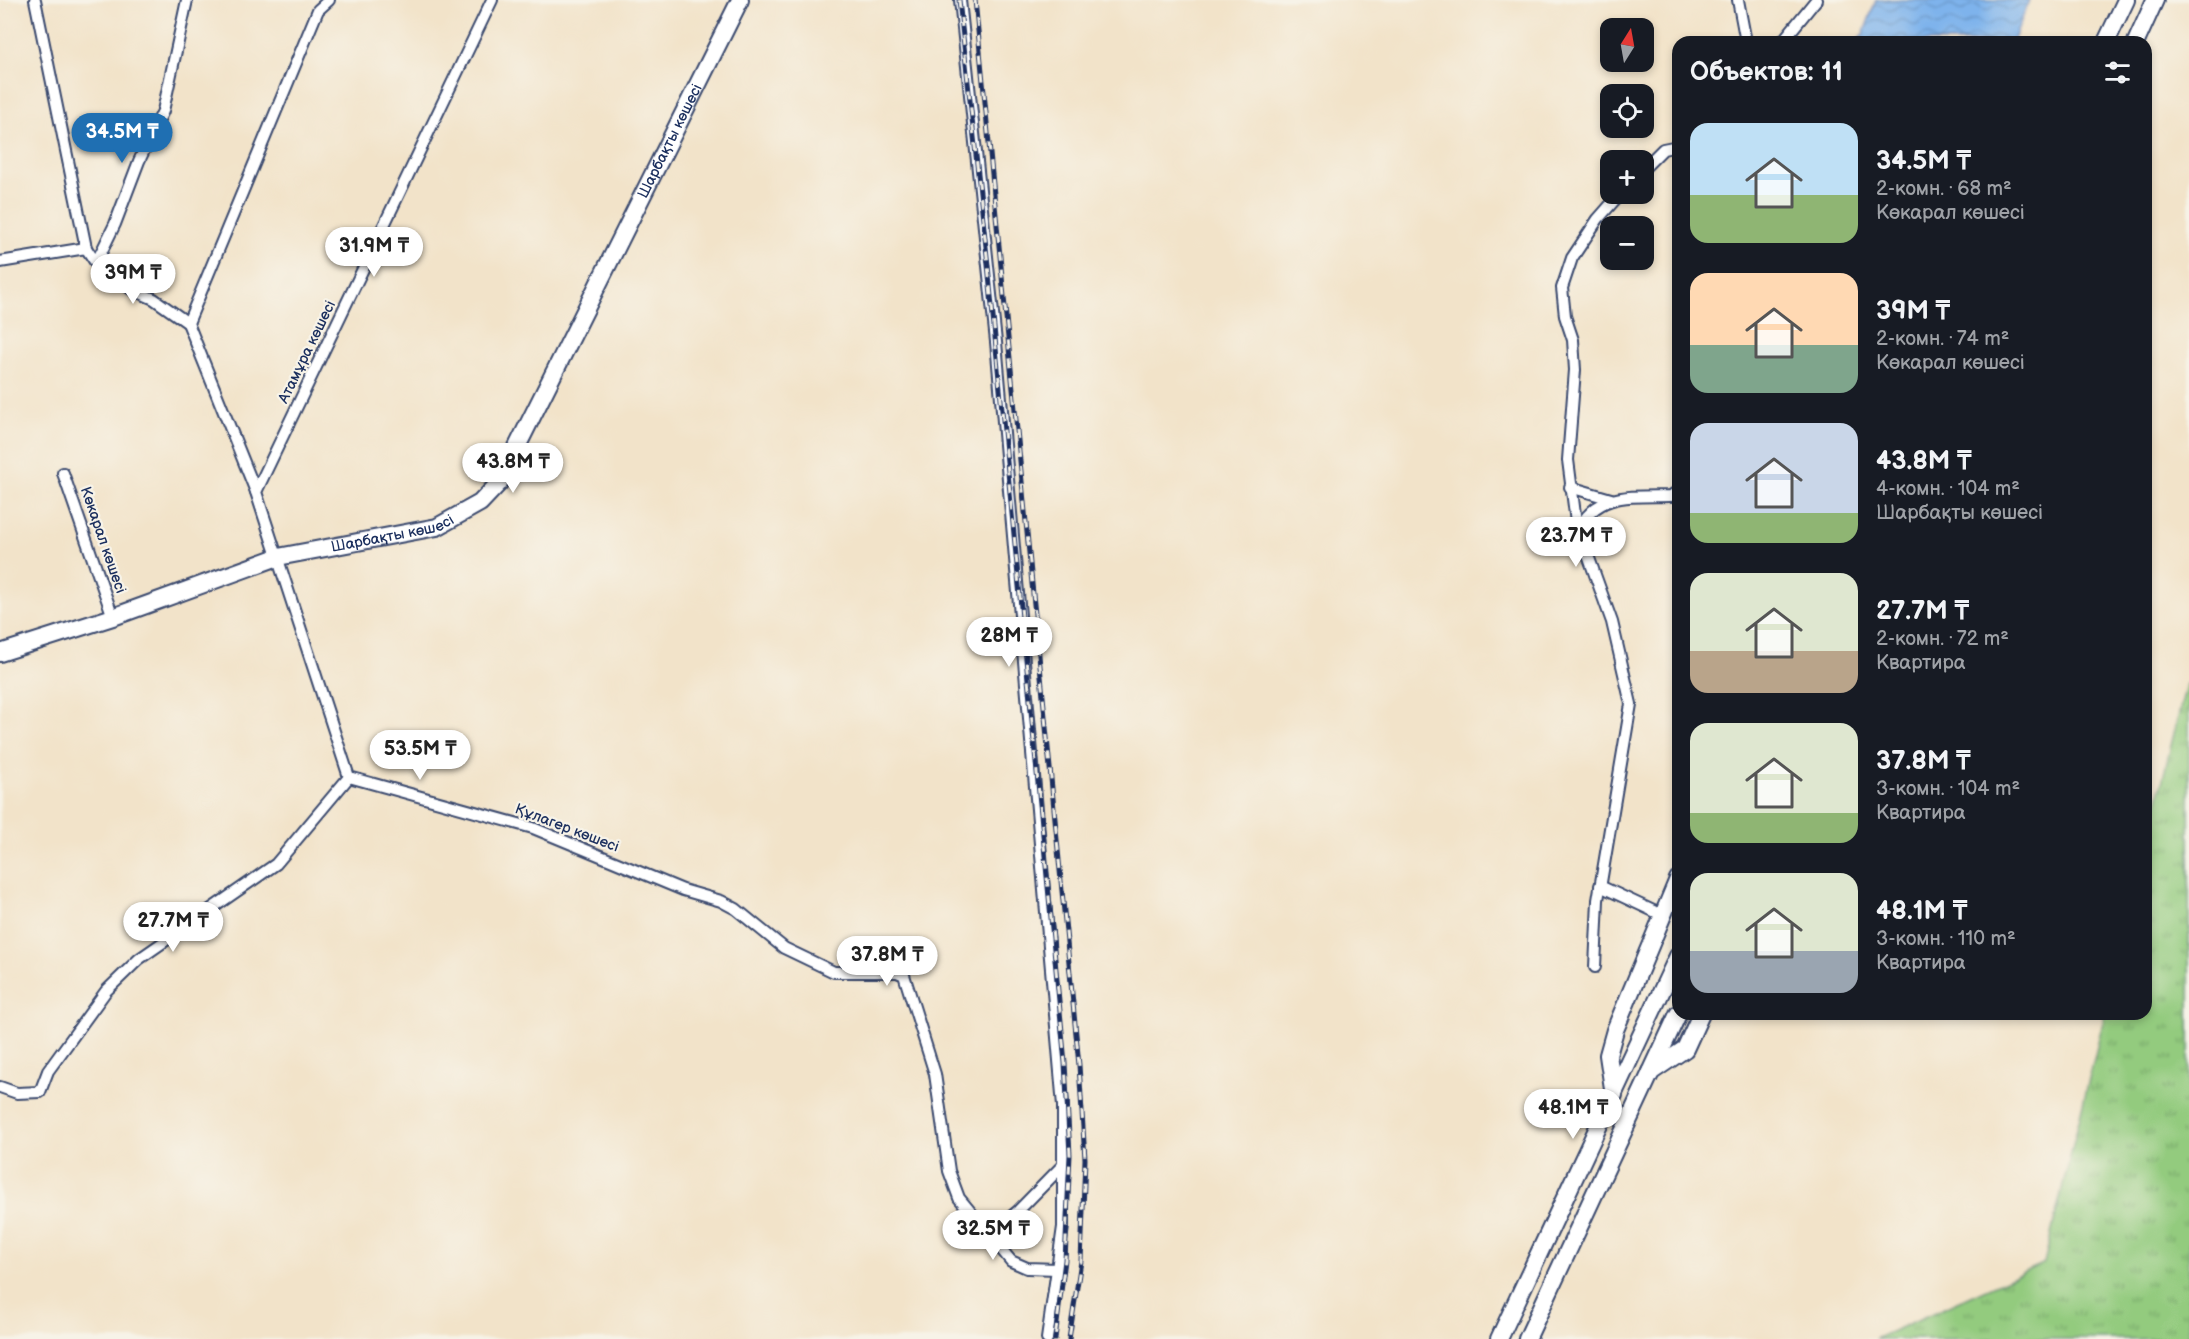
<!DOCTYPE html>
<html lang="ru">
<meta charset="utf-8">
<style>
:root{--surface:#171b24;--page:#242831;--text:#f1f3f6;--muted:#9ea1a6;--accent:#1f6fb2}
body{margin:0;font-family:"Balsamiq Sans",sans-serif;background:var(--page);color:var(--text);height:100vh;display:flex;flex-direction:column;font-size:22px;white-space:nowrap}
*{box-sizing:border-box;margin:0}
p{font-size:20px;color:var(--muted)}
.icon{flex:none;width:33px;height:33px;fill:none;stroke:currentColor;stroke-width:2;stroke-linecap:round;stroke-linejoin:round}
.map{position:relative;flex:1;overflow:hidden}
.panel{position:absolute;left:1672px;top:36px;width:480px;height:984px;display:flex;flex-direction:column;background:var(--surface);border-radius:18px;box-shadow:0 3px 9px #0003}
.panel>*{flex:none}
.needle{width:39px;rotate:11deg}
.controls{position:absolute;left:1600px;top:18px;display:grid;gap:12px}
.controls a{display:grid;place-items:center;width:54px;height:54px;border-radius:12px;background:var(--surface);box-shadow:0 3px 9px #0003;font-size:30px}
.price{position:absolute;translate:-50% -51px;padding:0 14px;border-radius:21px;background:#fff;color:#222;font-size:20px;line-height:39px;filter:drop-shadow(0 2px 3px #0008)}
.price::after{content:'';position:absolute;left:50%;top:36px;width:18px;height:14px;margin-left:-9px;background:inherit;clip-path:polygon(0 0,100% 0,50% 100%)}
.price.selected{background:var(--accent);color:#fff}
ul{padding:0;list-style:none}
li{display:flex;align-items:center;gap:18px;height:150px;padding:0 18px}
li span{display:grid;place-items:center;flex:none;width:168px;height:120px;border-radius:18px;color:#555}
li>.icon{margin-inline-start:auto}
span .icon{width:72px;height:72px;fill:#fffc;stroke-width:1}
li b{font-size:26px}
h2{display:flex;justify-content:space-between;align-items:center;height:72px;padding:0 18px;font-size:26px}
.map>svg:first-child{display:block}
.grass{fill:url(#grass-tufts);stroke:#577d6e;stroke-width:1.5}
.water{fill:url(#water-waves);stroke:#4c71a5;stroke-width:1.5}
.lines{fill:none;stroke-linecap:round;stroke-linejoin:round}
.street-casing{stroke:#3b4a6e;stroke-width:14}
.secondary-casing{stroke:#3b4a6e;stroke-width:20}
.street{stroke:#fff;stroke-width:10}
.secondary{stroke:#fff;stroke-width:16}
.rail-casing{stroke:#1b2f5e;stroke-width:5}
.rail{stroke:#f7f3e8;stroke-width:3;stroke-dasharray:9;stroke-linecap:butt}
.labels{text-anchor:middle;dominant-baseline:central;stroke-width:4.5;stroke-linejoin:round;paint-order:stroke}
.street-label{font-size:15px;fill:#1b2f5e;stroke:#f7f3e8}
</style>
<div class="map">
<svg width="2189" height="1339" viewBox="0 0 2189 1339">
<defs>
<pattern id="grass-tufts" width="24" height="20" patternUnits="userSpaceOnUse" patternTransform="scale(1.5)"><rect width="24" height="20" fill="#93cb7e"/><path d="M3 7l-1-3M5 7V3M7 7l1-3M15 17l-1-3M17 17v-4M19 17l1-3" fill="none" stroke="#77a56a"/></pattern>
<pattern id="water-waves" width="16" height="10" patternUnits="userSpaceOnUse" patternTransform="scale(1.5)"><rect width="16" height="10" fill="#7eb3ec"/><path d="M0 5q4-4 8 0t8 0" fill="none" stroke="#6692c2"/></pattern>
</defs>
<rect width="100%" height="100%" fill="#f7f3e8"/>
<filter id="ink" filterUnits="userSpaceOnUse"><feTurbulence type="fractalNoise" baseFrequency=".0167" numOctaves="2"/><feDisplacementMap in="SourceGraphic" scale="12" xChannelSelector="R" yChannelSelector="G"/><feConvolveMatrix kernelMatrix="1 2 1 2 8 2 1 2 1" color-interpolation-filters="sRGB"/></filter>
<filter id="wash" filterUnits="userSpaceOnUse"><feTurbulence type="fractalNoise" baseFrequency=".008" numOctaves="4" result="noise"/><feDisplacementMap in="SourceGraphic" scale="24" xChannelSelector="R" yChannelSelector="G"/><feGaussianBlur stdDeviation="1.35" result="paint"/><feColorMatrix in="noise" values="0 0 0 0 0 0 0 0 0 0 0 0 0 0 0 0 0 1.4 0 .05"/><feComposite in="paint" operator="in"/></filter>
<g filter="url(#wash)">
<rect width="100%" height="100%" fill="#f2e3c9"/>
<polygon class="grass" points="2189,683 2189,1339 1875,1339 2044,1263 2105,1014 2146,1014 2147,844 2186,684"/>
<polygon class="water" points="1876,0 2029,0 2013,42 1856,42 1863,35"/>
</g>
<g filter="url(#ink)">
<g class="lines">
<g class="street-casing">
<g id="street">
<polyline points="35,0 86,248"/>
<polyline points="492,0 256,492 349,777 533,828 683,890 721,901 736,909 784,948 834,972 897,972 904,975 935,1074 949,1171 959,1198 1011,1261 1027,1268 1057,1269"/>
<polyline points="960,0 996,342 1063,1106 1063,1227 1047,1339"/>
<polyline points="1738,0 1746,42"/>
<polyline points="1782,42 1816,0"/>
<polyline points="1644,168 1663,149 1678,146"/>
<polyline points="0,262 86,248 96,263 115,224 139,161 163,111 187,0"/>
<polyline points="96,263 131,289 154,299 188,323"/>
<polyline points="63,473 113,617"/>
<polyline points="1570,487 1611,499"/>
<polyline points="256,492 188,323 318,10 329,0"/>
<path d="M1578 531C1596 491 1632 497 1671 496L1678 491"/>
<polyline points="1600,886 1662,915"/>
<polyline points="1595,967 1598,900 1631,704 1612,622 1576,522 1568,460 1575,370 1573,340 1565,316 1562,288 1572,258 1598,219 1620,194"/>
<polyline points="0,1087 17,1093 40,1092 48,1071 106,991 139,959 276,864 349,777"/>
<polyline points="990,1234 1018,1211 1065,1163"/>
</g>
</g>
<g class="secondary-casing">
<g id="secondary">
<polyline points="2106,42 2126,0"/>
<polyline points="2136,42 2155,0"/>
<path id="s1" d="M0 653 113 617 278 557 437 527 480 503 499 483 740 0"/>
<polyline points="1651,1072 1685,1049 1701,1014"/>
<polyline points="1614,1095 1608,1055 1615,1030 1678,879"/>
<polyline points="1499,1339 1678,956"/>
<polyline points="1527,1339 1678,1014"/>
</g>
</g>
<use href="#street" class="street"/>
<use href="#secondary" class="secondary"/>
<g class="rail-casing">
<g id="rail">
<polyline points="959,0 988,265 1065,1063 1070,1155 1065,1260 1055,1339"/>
<polyline points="975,0 1079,1065 1085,1159 1081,1261 1069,1339"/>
</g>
</g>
<use href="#rail" class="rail"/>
</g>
</g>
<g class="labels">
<g class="street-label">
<text stroke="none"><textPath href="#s1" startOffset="915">Шарбақты көшесі</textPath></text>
<text transform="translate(307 352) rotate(-64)">Атамұра көшесі</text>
<text stroke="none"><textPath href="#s1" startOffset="411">Шарбақты көшесі</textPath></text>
<text transform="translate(103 540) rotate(71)">Көкарал көшесі</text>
<text transform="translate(567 828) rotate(21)">Құлагер көшесі</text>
</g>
</g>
</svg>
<div class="controls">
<a><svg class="needle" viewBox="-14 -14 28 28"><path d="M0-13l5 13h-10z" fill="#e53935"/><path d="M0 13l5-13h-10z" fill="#9ea1a6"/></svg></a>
<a><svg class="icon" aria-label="locate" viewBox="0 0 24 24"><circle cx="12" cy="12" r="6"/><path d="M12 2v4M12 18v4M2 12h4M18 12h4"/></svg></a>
<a>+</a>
<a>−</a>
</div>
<b class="price selected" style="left:122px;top:164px">34.5M ₸</b>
<b class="price" style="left:374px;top:278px">31.9M ₸</b>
<b class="price" style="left:133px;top:305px">39M ₸</b>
<b class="price" style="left:513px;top:494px">43.8M ₸</b>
<b class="price" style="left:1576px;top:568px">23.7M ₸</b>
<b class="price" style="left:1009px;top:668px">28M ₸</b>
<b class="price" style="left:420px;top:781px">53.5M ₸</b>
<b class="price" style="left:173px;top:953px">27.7M ₸</b>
<b class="price" style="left:887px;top:987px">37.8M ₸</b>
<b class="price" style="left:1573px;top:1140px">48.1M ₸</b>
<b class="price" style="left:993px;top:1261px">32.5M ₸</b>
<section class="panel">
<h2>Объектов: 11<svg class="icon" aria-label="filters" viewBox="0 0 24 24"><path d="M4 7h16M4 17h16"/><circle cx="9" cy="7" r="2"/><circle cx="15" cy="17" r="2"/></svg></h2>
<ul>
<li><span style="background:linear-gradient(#bfe0f5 60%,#8fb573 0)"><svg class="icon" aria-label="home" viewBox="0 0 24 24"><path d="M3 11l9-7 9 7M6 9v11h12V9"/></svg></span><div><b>34.5M ₸</b><p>2-комн. · 68 m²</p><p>Көкарал көшесі</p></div></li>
<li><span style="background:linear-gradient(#ffd9b3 60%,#7fa58c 0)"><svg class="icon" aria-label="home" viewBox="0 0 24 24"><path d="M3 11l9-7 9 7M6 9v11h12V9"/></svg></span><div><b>39M ₸</b><p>2-комн. · 74 m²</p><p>Көкарал көшесі</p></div></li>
<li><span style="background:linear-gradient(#c9d6e8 75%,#8fb573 0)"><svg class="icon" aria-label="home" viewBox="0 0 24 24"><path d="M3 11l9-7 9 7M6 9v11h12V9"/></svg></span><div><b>43.8M ₸</b><p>4-комн. · 104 m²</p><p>Шарбақты көшесі</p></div></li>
<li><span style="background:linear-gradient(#dfe7d0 65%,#b9a48a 0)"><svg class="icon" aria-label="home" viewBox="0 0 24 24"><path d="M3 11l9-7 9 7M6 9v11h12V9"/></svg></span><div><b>27.7M ₸</b><p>2-комн. · 72 m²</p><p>Квартира</p></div></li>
<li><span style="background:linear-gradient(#dfe7d0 75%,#8fb573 0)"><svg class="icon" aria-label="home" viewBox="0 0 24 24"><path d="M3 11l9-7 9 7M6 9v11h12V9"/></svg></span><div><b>37.8M ₸</b><p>3-комн. · 104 m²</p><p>Квартира</p></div></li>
<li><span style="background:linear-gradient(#dfe7d0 65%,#9aa5b1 0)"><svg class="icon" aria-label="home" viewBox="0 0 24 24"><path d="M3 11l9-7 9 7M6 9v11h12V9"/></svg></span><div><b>48.1M ₸</b><p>3-комн. · 110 m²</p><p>Квартира</p></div></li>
</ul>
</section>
</div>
